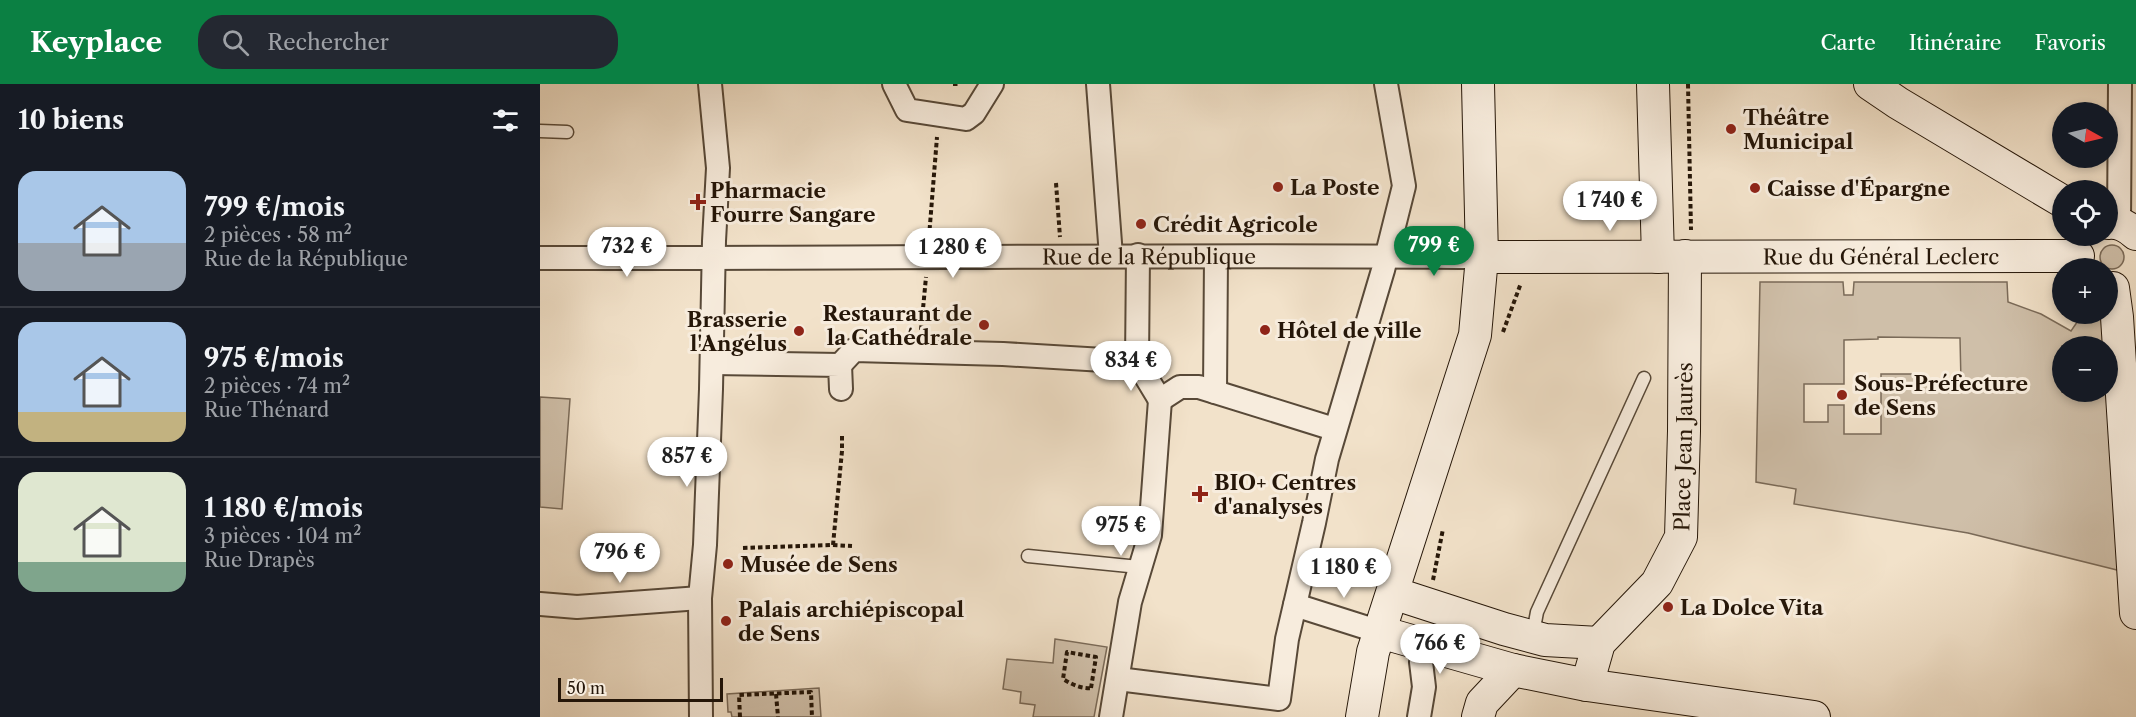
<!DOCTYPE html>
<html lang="fr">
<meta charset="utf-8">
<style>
:root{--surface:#171b24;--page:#242831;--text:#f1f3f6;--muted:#9ea1a6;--line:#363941;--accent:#0b8043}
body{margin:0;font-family:"Libre Caslon Text",serif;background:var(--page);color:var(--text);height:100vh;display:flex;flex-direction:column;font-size:22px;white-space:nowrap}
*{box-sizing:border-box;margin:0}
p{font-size:20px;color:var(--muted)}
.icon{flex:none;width:33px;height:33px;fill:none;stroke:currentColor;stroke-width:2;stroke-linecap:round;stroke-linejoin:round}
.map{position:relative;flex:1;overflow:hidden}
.side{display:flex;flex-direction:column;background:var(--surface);width:540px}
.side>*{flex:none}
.needle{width:39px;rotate:98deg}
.fabs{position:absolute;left:1512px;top:18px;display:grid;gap:12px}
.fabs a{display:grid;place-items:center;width:66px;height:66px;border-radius:50%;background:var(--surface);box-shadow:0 3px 9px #0003;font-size:30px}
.scale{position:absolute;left:18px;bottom:15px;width:165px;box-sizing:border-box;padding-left:6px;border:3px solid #251608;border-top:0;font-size:16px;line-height:21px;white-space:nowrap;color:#251608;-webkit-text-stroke:4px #f7ecdd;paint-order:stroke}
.price{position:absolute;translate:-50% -51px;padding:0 14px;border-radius:21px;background:#fff;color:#222;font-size:20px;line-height:39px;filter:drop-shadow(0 2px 3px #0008)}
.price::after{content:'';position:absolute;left:50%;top:36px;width:18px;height:14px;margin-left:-9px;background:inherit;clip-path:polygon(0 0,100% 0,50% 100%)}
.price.current{background:var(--accent);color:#fff}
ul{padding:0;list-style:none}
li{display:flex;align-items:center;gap:18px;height:150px;padding:0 18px}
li+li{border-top:2px solid var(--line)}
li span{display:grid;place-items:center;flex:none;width:168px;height:120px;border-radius:18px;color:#555}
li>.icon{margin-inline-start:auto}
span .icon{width:72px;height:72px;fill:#fffc;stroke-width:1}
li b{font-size:26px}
h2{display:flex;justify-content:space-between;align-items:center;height:72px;padding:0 18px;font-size:26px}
header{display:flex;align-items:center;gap:36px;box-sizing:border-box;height:84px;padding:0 30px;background:var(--accent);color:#fff}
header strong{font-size:28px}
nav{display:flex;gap:33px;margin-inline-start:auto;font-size:21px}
.search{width:420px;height:54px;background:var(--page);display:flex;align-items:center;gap:15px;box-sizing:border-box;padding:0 21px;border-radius:24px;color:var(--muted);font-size:22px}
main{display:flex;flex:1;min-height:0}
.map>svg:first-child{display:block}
.green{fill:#cfbfa9;stroke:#7a6a58;stroke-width:1.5;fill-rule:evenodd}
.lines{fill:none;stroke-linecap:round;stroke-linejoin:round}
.lane-casing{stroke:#584938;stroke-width:15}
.street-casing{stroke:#584938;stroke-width:26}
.secondary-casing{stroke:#251608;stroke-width:34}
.path{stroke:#251608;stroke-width:4;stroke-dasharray:4.5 3;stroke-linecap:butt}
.lane{stroke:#f7ecdd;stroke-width:12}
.street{stroke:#f7ecdd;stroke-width:22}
.secondary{stroke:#f7ecdd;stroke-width:32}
.poi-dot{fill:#8f2418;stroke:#f7ecdd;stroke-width:2}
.labels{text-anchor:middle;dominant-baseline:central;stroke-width:6;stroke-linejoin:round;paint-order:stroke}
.poi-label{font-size:21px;font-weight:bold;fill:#251608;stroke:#f7ecdd;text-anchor:start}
.street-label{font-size:21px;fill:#251608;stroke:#f7ecdd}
</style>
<header>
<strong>Keyplace</strong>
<div class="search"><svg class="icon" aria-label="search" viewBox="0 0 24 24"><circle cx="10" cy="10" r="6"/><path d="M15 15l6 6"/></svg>Rechercher</div>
<nav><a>Carte</a><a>Itinéraire</a><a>Favoris</a></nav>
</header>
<main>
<section class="side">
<h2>10 biens<svg class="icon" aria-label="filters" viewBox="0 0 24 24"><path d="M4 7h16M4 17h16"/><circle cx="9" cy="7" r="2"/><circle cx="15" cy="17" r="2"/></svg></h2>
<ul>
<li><span style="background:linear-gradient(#a9c7e8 60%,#9aa5b1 0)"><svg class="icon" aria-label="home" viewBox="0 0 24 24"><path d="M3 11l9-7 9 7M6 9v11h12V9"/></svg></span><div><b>799 €/mois</b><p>2 pièces · 58 m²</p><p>Rue de la République</p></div></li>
<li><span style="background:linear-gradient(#a9c7e8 75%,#c2b280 0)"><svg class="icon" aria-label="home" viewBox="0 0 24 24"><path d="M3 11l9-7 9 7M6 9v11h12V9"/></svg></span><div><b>975 €/mois</b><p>2 pièces · 74 m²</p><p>Rue Thénard</p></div></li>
<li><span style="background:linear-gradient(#dfe7d0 75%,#7fa58c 0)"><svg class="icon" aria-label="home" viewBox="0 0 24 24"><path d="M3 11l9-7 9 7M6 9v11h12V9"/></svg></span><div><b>1 180 €/mois</b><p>3 pièces · 104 m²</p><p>Rue Drapès</p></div></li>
</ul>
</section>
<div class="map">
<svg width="1596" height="633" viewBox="0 0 1596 633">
<rect width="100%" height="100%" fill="#f2e2ca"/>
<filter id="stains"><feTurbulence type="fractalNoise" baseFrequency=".00333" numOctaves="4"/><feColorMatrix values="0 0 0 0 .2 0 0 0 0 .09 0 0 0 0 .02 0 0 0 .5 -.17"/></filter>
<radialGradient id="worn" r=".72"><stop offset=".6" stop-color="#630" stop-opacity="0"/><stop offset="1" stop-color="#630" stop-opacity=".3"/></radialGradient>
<g class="green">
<circle cx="1572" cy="173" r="12"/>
<path d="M1220 198H1303L1304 211H1313L1314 198H1467L1468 218 1501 230 1531 247 1542 231 1553 235H1565L1568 262H1522V308H1568L1581 487 1428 449 1254 420 1256 405 1216 398ZM1338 253 1420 254 1421 298 1385 299V290H1341V350H1304V321H1288V338H1264V300H1304V256L1338 255Z"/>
<polygon points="0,313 30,315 22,425 0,423"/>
<polygon points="515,555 567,563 554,633 493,633 495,621 480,619 481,608 463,605 467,575 513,579"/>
<polygon points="279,604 281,633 192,633 191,628 188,628 187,610"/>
</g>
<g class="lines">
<g class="lane-casing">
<g id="lane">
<polyline points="0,47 27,48"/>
<polyline points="488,472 599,483"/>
<polyline points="1000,551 994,544 997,528 1104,294"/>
</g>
</g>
<g class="street-casing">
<g id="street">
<polyline points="354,0 367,26 426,35 434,29 452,0"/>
<polyline points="558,0 571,172"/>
<polyline points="1579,139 1580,0"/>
<polyline points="598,171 597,278 620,316"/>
<path id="s1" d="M0 174C314 175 628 170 942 173"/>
<polyline points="172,279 300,281 301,305"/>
<polyline points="300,281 314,266 463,270 597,278"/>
<polyline points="675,308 676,173"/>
<polyline points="620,316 640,303 659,303 794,345"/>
<polyline points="0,520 37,523 160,514"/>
<polyline points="755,521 840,548"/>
<polyline points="578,595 739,615 747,555 774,439 787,375 843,186 864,102 846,0"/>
<polyline points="161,633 160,514 165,461 171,305 174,157 178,84 170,0"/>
<polyline points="571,633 590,518 610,451 620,316"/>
<polyline points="879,633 884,603 881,578"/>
</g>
</g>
<g class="secondary-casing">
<g id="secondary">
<polyline points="1113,0 1118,173"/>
<polyline points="1330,0 1358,19 1522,117"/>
<path d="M1568 139C1579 138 1587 142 1596 150"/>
<path id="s2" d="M942 173 1538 172"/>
<polyline points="1573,204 1577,233 1596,529"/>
<polyline points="853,509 964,545 1005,556 1059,559"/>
<path id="s3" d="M840 548 973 586 1047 601 1059 559 1117 499 1141 453 1144 347 1145 172"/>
<polyline points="1047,601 1274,633"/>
<polyline points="822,633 833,568 935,251 942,173 938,0"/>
<polyline points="938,633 942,619 973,586"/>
</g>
</g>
<g class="path">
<polyline points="413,0 418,0"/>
<polyline points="1148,0 1151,146"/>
<polyline points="516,99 520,153"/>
<polyline points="389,153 397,53"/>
<polyline points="381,246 386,193"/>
<polyline points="963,248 981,199"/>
<polyline points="293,461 312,462"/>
<polyline points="203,464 293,461 302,367 302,352"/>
<polyline points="893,496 903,445"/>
<path d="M551 604 556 573 527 568 523 595C533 601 542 605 553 604"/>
<polyline points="236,610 238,633"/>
<polyline points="200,633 199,611 271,608 272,633"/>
</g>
<use href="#lane" class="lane"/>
<use href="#street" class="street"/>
<use href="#secondary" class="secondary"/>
</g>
<g class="poi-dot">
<circle cx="1191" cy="45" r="6"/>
<circle cx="738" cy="103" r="6"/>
<circle cx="1215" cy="104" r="6"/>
<path d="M155 109h6v6h6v6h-6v6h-6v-6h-6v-6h6z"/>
<circle cx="601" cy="140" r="6"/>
<circle cx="444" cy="241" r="6"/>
<circle cx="725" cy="246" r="6"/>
<circle cx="259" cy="247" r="6"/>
<circle cx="1302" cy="311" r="6"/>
<path d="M657 401h6v6h6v6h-6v6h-6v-6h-6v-6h6z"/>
<circle cx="188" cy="480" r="6"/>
<circle cx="1128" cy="523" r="6"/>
<circle cx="186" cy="537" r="6"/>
</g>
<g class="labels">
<g class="poi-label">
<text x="1203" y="33">Théâtre<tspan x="1203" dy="24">Municipal</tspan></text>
<text x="750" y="103">La Poste</text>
<text x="1227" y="104">Caisse d'Épargne</text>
<text x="170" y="106">Pharmacie<tspan x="170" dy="24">Fourre Sangare</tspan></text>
<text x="613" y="140">Crédit Agricole</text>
<text x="432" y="229" text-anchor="end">Restaurant de<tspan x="432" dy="24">la Cathédrale</tspan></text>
<text x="247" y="235" text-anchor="end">Brasserie<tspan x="247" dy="24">l'Angélus</tspan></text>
<text x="737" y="246">Hôtel de ville</text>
<text x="1314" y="299">Sous-Préfecture<tspan x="1314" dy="24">de Sens</tspan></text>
<text x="674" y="398">BIO+ Centres<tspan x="674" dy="24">d'analyses</tspan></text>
<text x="200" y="480">Musée de Sens</text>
<text x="1140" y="523">La Dolce Vita</text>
<text x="198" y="525">Palais archiépiscopal<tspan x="198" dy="24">de Sens</tspan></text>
</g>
<g class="street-label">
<text stroke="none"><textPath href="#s2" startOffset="399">Rue du Général Leclerc</textPath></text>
<text stroke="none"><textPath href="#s1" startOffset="609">Rue de la République</textPath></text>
<text stroke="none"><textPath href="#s3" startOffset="483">Place Jean Jaurès</textPath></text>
</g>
</g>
<rect width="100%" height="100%" filter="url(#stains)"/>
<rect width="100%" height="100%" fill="url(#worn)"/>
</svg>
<div class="fabs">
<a><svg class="needle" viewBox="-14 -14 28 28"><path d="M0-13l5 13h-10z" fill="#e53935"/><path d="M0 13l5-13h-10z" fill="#9ea1a6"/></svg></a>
<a><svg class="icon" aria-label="locate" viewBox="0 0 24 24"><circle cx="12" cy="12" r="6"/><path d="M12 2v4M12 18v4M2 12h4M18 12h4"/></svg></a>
<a>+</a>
<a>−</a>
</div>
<div class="scale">50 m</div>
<b class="price" style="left:1070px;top:148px">1 740 €</b>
<b class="price current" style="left:894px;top:193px">799 €</b>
<b class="price" style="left:87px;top:194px">732 €</b>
<b class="price" style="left:413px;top:195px">1 280 €</b>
<b class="price" style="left:591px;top:308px">834 €</b>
<b class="price" style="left:147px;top:404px">857 €</b>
<b class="price" style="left:581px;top:473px">975 €</b>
<b class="price" style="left:80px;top:500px">796 €</b>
<b class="price" style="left:804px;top:515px">1 180 €</b>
<b class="price" style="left:900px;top:591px">766 €</b>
</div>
</main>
